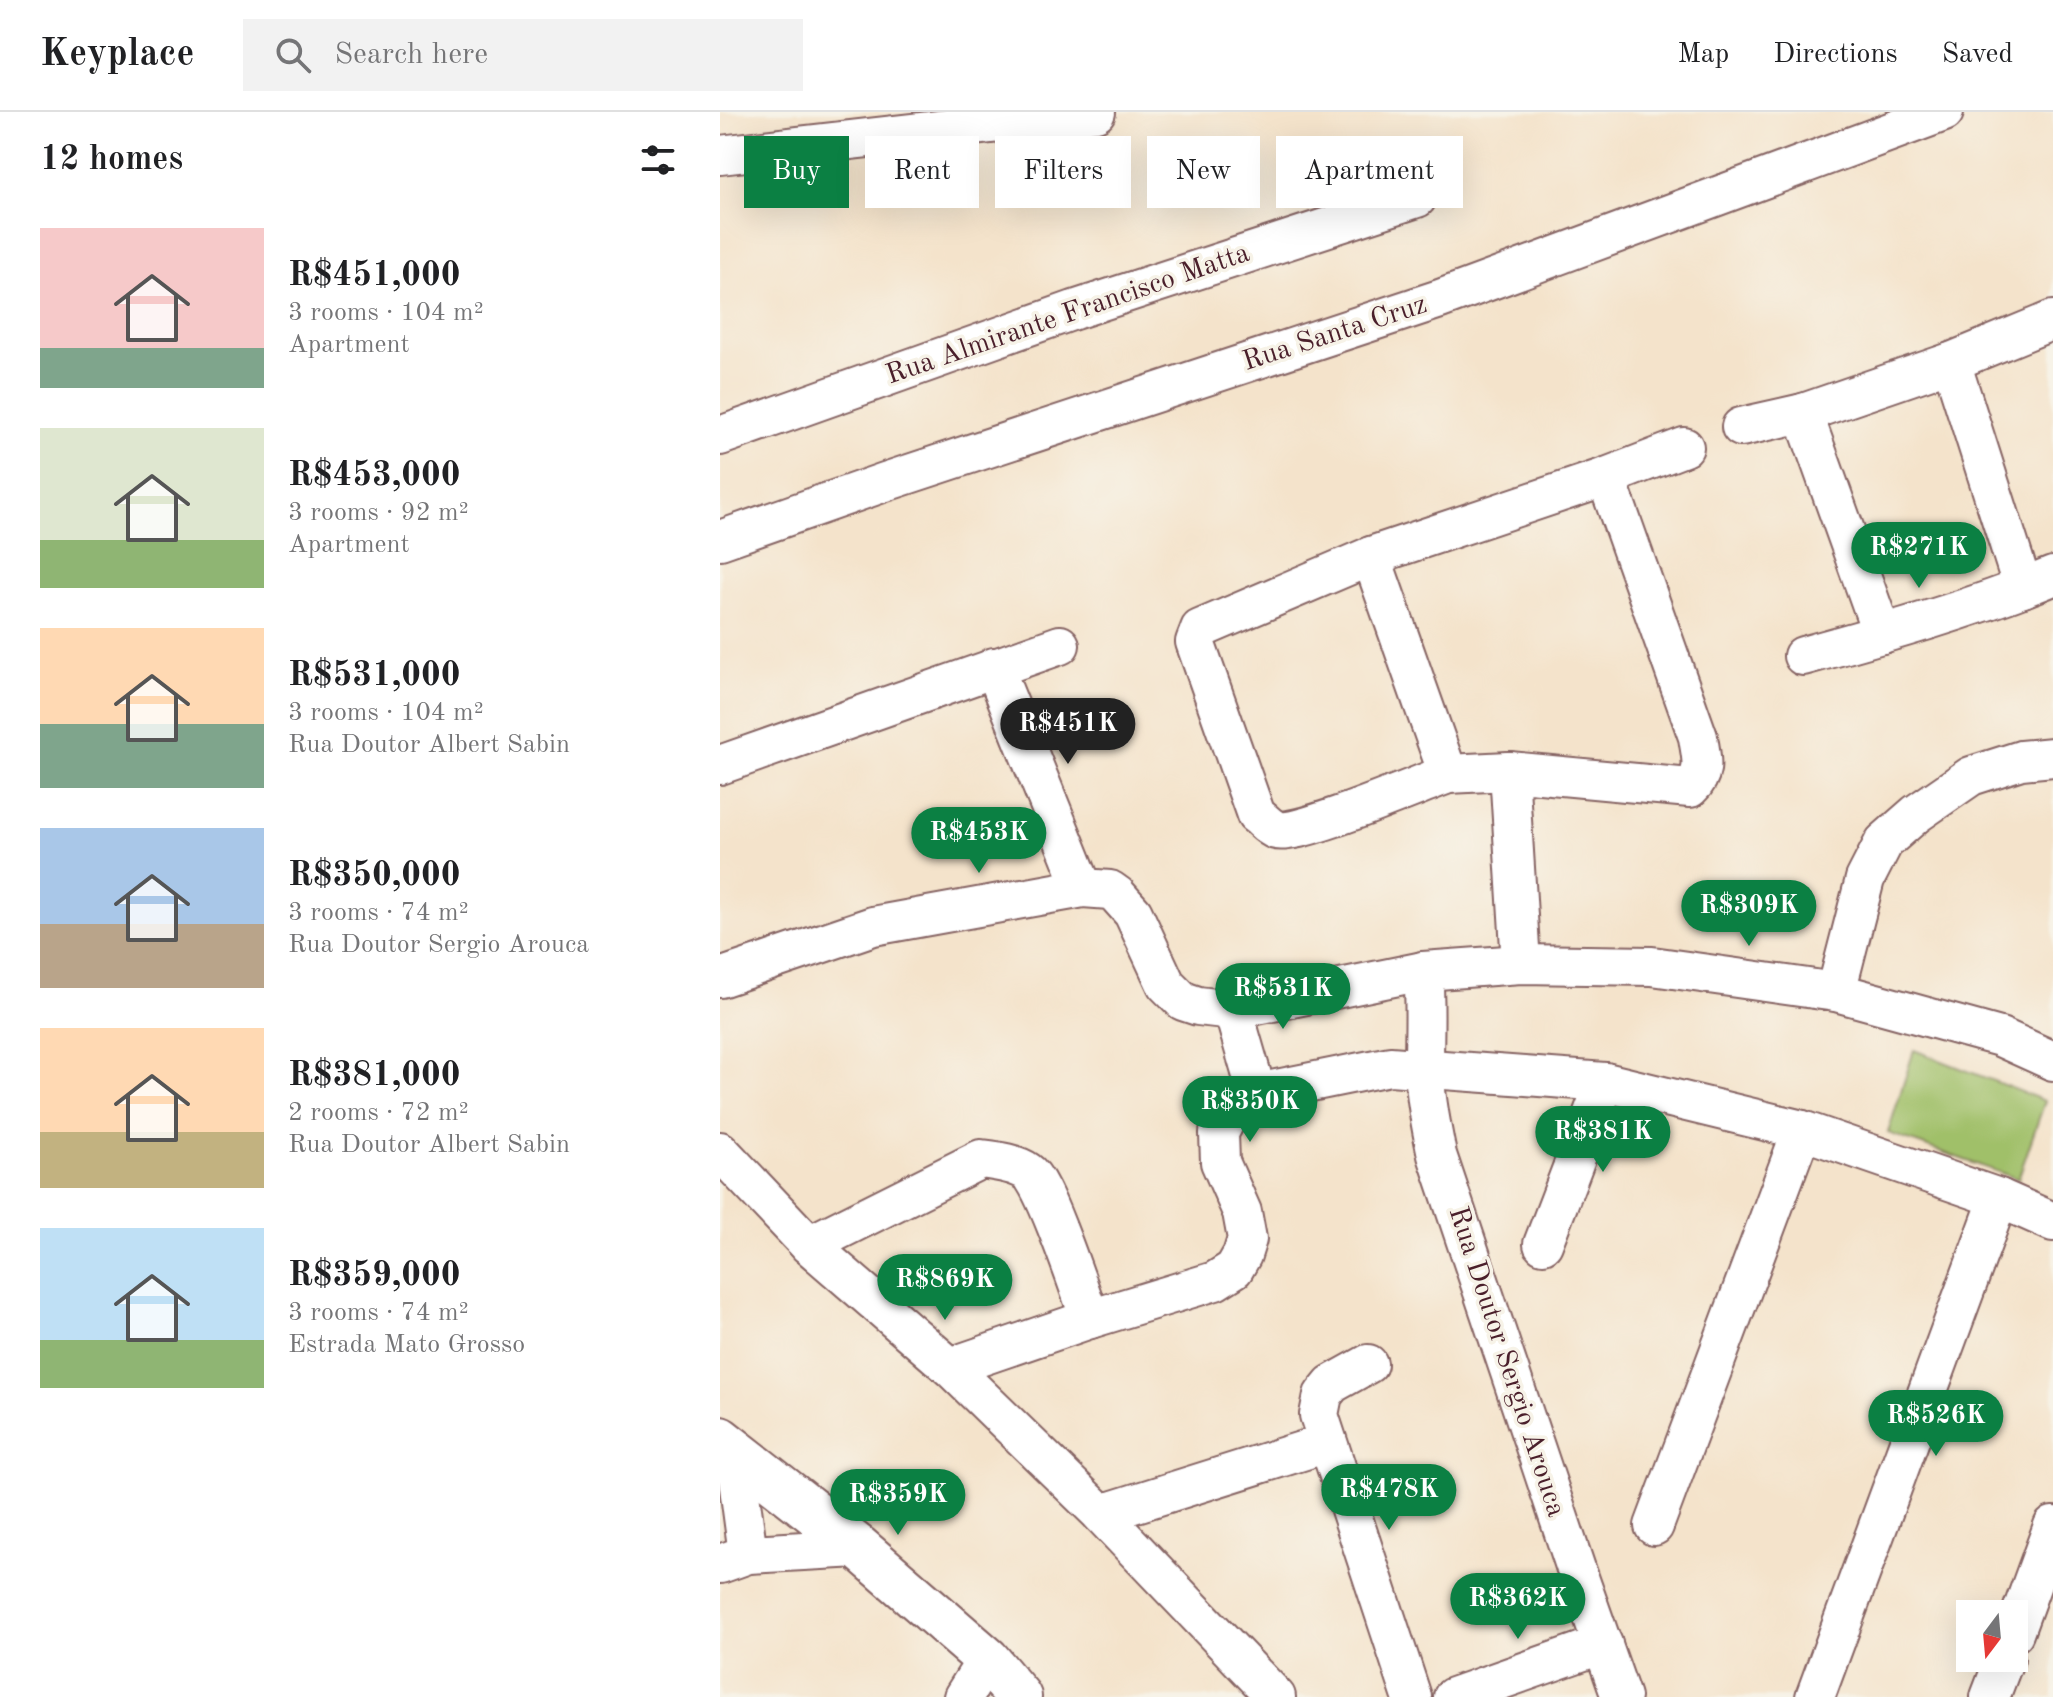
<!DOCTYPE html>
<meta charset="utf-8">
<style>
:root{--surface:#fff;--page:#f2f2f2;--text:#202124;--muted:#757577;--line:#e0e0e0;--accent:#0b8043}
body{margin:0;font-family:"Old Standard TT",serif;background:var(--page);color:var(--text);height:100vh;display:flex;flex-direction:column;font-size:30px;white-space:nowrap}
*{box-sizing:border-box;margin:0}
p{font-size:26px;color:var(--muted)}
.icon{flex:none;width:44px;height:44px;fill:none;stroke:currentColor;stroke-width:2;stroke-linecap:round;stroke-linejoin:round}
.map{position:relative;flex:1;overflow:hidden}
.panel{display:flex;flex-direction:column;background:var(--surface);width:720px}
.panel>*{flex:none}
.banner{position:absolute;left:24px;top:24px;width:760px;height:72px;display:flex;gap:16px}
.needle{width:52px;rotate:196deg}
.buttons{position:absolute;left:1236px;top:1488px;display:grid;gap:16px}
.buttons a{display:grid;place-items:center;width:72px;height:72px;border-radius:0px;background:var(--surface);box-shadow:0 8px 32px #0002;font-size:40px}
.price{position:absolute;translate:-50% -68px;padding:0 18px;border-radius:28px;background:var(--accent);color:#fff;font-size:26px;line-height:52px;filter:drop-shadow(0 2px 4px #0008)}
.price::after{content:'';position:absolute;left:50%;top:48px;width:24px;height:18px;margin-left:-12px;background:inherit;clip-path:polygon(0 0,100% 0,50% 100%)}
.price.selected{background:#222;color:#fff}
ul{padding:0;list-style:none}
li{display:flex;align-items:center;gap:24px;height:200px;padding:0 40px}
li span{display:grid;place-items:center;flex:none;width:224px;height:160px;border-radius:0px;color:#555}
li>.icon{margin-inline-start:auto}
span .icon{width:96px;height:96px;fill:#fffc;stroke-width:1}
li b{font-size:34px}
h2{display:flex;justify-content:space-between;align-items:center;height:96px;padding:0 40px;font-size:34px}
.pill{padding:0 28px;border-radius:0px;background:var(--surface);box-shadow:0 8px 32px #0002;font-size:28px;line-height:72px}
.pill.selected{background:var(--accent);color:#fff}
header{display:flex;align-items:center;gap:48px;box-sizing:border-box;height:112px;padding:0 40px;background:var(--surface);border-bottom:2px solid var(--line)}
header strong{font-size:38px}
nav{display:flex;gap:44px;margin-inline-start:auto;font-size:28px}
.search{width:560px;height:72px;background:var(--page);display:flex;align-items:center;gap:20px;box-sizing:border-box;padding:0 28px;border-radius:0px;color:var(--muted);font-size:30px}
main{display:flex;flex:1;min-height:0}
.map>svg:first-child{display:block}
.green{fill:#a0c069;stroke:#75704a;stroke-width:2}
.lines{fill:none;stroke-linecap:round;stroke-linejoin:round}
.minor-casing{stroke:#866463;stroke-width:42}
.secondary-casing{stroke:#866463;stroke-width:48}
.minor{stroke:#fff;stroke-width:38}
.secondary{stroke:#fff;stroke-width:44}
.labels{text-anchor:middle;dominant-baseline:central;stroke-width:7;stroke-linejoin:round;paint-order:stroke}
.street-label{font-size:28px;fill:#4a1f2b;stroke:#f7f3e8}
</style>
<header>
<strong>Keyplace</strong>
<div class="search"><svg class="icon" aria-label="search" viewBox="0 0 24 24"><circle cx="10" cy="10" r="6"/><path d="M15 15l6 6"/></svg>Search here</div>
<nav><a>Map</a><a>Directions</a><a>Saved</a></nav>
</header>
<main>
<section class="panel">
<h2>12 homes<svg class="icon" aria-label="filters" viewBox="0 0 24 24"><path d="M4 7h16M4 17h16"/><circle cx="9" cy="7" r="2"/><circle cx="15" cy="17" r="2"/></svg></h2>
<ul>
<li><span style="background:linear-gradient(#f6c9c9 75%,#7fa58c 0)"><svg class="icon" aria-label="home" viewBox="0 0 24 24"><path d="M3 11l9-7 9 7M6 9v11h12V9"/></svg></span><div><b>R$451,000</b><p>3 rooms · 104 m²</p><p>Apartment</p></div></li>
<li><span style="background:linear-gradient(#dfe7d0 70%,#8fb573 0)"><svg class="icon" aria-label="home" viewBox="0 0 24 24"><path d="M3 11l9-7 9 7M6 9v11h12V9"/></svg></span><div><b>R$453,000</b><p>3 rooms · 92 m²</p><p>Apartment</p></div></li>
<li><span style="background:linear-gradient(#ffd9b3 60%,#7fa58c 0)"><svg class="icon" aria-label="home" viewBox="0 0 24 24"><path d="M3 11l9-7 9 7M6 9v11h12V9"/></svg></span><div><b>R$531,000</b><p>3 rooms · 104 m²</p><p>Rua Doutor Albert Sabin</p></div></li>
<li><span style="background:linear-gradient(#a9c7e8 60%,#b9a48a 0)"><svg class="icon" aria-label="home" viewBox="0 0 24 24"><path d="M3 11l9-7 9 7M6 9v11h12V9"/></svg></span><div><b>R$350,000</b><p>3 rooms · 74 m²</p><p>Rua Doutor Sergio Arouca</p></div></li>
<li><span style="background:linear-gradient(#ffd9b3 65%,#c2b280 0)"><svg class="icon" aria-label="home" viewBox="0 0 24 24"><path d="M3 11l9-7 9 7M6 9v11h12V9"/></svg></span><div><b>R$381,000</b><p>2 rooms · 72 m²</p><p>Rua Doutor Albert Sabin</p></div></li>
<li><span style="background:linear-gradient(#bfe0f5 70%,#8fb573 0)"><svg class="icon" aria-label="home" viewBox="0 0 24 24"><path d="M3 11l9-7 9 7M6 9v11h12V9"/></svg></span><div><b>R$359,000</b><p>3 rooms · 74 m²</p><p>Estrada Mato Grosso</p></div></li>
</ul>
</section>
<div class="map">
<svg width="1333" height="1585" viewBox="0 0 1333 1585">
<rect width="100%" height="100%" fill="#f7f3e8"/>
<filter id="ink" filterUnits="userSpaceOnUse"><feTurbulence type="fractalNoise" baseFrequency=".0125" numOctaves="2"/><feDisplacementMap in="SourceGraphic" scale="16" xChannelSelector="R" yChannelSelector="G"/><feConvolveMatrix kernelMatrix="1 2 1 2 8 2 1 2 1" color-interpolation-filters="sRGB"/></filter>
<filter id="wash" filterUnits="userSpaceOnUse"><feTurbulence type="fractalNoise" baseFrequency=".006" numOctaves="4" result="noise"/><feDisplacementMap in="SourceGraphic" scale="32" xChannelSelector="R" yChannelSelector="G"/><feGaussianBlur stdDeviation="1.8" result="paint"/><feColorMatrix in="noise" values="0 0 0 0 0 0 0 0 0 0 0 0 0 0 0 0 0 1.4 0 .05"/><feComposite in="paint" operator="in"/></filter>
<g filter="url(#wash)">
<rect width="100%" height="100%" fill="#f4e3cb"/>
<polygon class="green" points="1194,938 1325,989 1298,1067 1168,1021"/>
</g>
<g filter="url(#ink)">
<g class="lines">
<g class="minor-casing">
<g id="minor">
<polyline points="0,43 376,0"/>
<polyline points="1231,250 1303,476"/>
<polyline points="1083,301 1162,522"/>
<polyline points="1021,315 1083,301 1231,250 1333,208"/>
<polyline points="0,324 354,198 697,86"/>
<polyline points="0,428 165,370 720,187 1224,0"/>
<path d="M651 444 480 517 475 530 536 703C542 707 548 715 556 718 577 725 700 672 728 662"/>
<path d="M1083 544C1167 521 1252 497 1333 464"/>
<polyline points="274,555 363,776"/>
<polyline points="0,653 340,533"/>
<polyline points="789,659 728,662 651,444 886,365 964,335"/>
<path d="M801 852 789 659 970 676C987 660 981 646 978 625L886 365"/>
<path d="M703 859C706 891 704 922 704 954 705 984 711 1014 717 1043L856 1457 901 1585"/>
<polyline points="0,866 153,814 363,776 390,778 397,783 413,801 446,872 463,889 478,894 513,898 703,859 801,852 932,854 1116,880 1280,925 1333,949"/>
<polyline points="1116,880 1145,767 1164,730 1196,702 1251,664 1301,648 1333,645"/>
<polyline points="513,898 537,981"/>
<polyline points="0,1039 89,1133 230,1255 370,1207 495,1169 514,1157 522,1143 527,1127 522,1100 500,1050 499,1021 509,1002 537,981 670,954 885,970 1082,1018 1279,1086 1333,1110"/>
<polyline points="823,1132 885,970"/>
<path d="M89 1133 261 1047C276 1049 295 1051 308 1060 324 1070 361 1182 370 1207"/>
<polyline points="648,1252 612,1272 603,1283 599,1303 692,1585"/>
<polyline points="230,1255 381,1402 556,1585"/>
<polyline points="14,1337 28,1442"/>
<polyline points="381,1402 607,1331"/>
<polyline points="934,1414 1082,1018"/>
<polyline points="0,1452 28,1442 139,1436"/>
<polyline points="1294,1521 1333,1414"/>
<polyline points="243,1585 267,1547"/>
<polyline points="733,1585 883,1532"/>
<polyline points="1095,1585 1279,1086"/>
<polyline points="1270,1585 1285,1546"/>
</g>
</g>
<g class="secondary-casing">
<polyline id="secondary" points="0,1327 139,1436 267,1547 299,1585"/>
</g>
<use href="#minor" class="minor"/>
<use href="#secondary" class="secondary"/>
</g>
</g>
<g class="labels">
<g class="street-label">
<text transform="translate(348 203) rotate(-19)">Rua Almirante Francisco Matta</text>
<text transform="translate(615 222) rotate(-18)">Rua Santa Cruz</text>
<text transform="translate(786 1250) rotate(72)">Rua Doutor Sergio Arouca</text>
</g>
</g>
</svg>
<div class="buttons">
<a><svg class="needle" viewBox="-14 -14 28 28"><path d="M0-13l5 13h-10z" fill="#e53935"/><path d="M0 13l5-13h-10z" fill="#757577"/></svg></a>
</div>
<b class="price" style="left:1199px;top:478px">R$271K</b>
<b class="price selected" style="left:348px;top:654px">R$451K</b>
<b class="price" style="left:259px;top:763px">R$453K</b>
<b class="price" style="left:1029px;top:836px">R$309K</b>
<b class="price" style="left:563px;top:919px">R$531K</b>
<b class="price" style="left:530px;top:1032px">R$350K</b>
<b class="price" style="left:883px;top:1062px">R$381K</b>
<b class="price" style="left:225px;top:1210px">R$869K</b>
<b class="price" style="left:1216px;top:1346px">R$526K</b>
<b class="price" style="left:669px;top:1420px">R$478K</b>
<b class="price" style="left:178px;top:1425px">R$359K</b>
<b class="price" style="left:798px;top:1529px">R$362K</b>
<div class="banner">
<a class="pill selected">Buy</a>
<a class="pill">Rent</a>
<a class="pill">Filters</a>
<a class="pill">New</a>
<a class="pill">Apartment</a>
</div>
</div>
</main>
